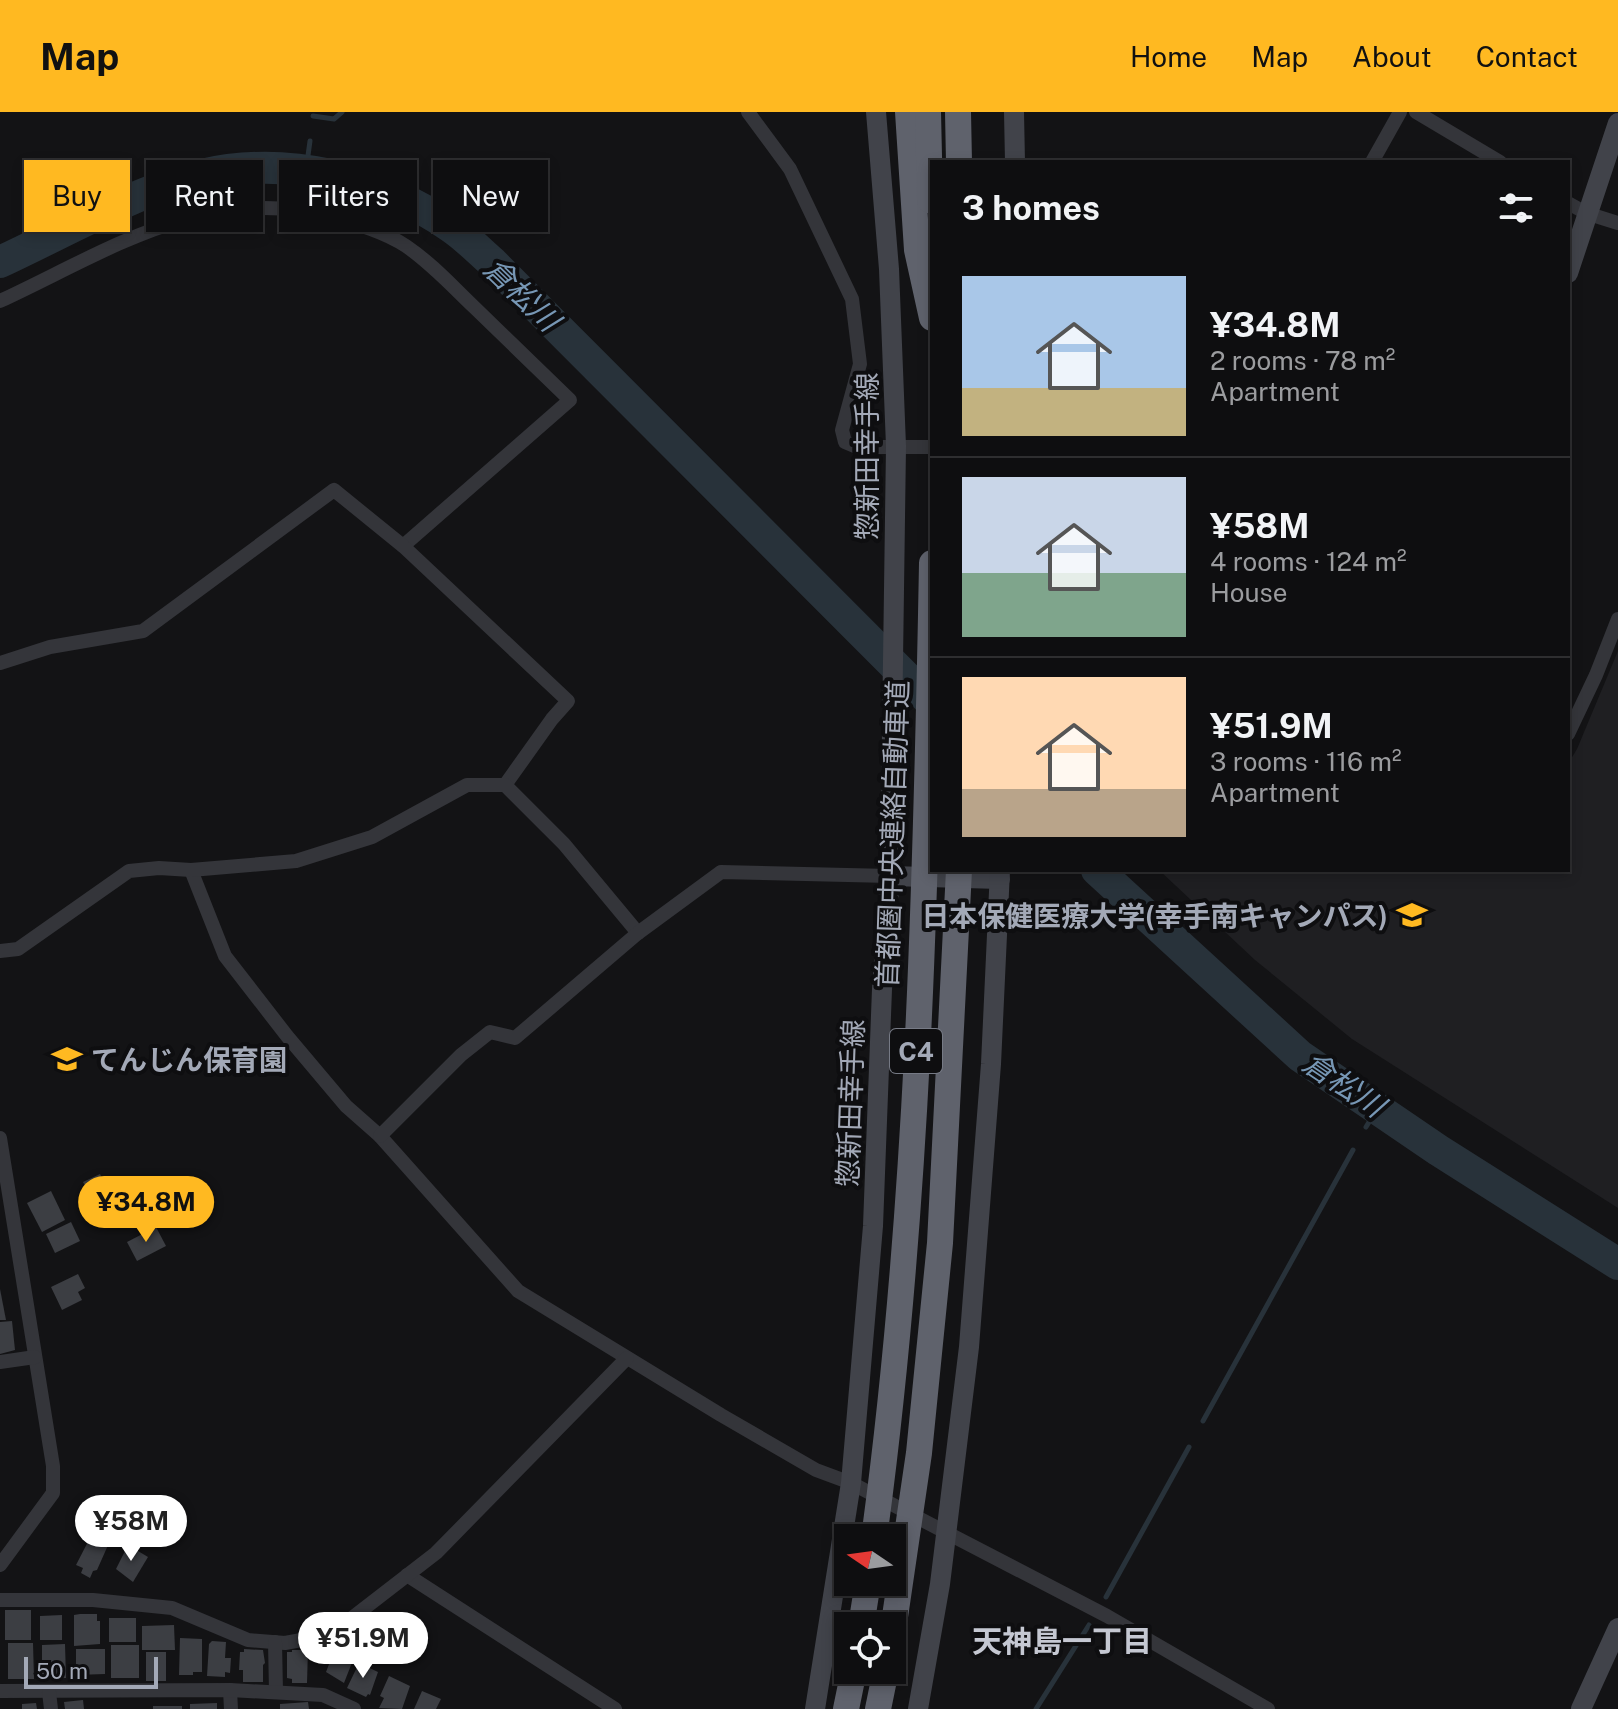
<!DOCTYPE html>
<meta charset="utf-8">
<style>
:root{--surface:#0e0e10;--page:#1c1c1e;--text:#f1f3f6;--muted:#9b9c9f;--line:#2e2e30;--accent:#ffb921}
body{margin:0;font-family:"Public Sans","Noto Sans JP",sans-serif;background:var(--page);color:var(--text);height:100vh;display:flex;flex-direction:column;font-size:30px;white-space:nowrap}
*{box-sizing:border-box;margin:0}
p{font-size:26px;color:var(--muted)}
.icon{flex:none;width:44px;height:44px;fill:none;stroke:currentColor;stroke-width:2;stroke-linecap:round;stroke-linejoin:round}
.map{position:relative;flex:1;overflow:hidden}
.drawer{position:absolute;left:930px;top:48px;width:640px;height:712px;display:flex;flex-direction:column;background:var(--surface);border-radius:0px;box-shadow:0 4px 12px #0003,0 0 0 2px var(--line)}
.drawer>*{flex:none}
.banner{position:absolute;left:24px;top:48px;width:760px;height:72px;display:flex;gap:16px}
.needle{width:52px;rotate:283deg}
.buttons{position:absolute;left:834px;top:1412px;display:grid;gap:16px}
.buttons a{display:grid;place-items:center;width:72px;height:72px;border-radius:0px;background:var(--surface);box-shadow:0 4px 12px #0003,0 0 0 2px var(--line);font-size:40px}
.scale{position:absolute;left:24px;bottom:20px;width:134px;box-sizing:border-box;padding-left:8px;border:4px solid #a3a9b7;border-top:0;font-size:22px;line-height:28px;white-space:nowrap;color:#a3a9b7;-webkit-text-stroke:6px #0e0e10;paint-order:stroke}
.price{position:absolute;translate:-50% -68px;padding:0 18px;border-radius:28px;background:#fff;color:#222;font-size:26px;line-height:52px;filter:drop-shadow(0 2px 4px #0008)}
.price::after{content:'';position:absolute;left:50%;top:48px;width:24px;height:18px;margin-left:-12px;background:inherit;clip-path:polygon(0 0,100% 0,50% 100%)}
.price.active{background:var(--accent);color:#111}
ul{padding:0;list-style:none}
li{display:flex;align-items:center;gap:24px;height:200px;padding:0 32px}
li+li{border-top:2px solid var(--line)}
li span{display:grid;place-items:center;flex:none;width:224px;height:160px;border-radius:0px;color:#555}
li>.icon{margin-inline-start:auto}
span .icon{width:96px;height:96px;fill:#fffc;stroke-width:1}
li b{font-size:34px}
h2{display:flex;justify-content:space-between;align-items:center;height:96px;padding:0 32px;font-size:34px}
.pill{padding:0 28px;border-radius:0px;background:var(--surface);box-shadow:0 4px 12px #0003,0 0 0 2px var(--line);font-size:28px;line-height:72px}
.pill.active{background:var(--accent);color:#111}
header{display:flex;align-items:center;gap:48px;box-sizing:border-box;height:112px;padding:0 40px;background:var(--accent);color:#111}
header strong{font-size:38px}
nav{display:flex;gap:44px;margin-inline-start:auto;font-size:28px}
.map>svg:first-child{display:block}
.built{fill:#1f1f22}
.lines{fill:none;stroke-linecap:round;stroke-linejoin:round}
.stream{stroke:#28323a;stroke-width:5}
.river{stroke:#28323a;stroke-width:32}
.building{fill:#3c3e43}
.street{stroke:#34353a;stroke-width:14}
.secondary{stroke:#41434a;stroke-width:20}
.highway{stroke:#5f626c;stroke-width:26}
.highway-bridge{stroke:#5f626c;stroke-width:26}
.labels{text-anchor:middle;dominant-baseline:central;stroke-width:8;stroke-linejoin:round;paint-order:stroke}
.shield{fill:#0e0e10;stroke:#767a85;stroke-width:2}
.shield-label{font-size:26px;font-weight:bold;fill:#a3a9b7}
.street-label{font-size:28px;fill:#a3a9b7;stroke:#0e0e10}
.poi-label{font-size:28px;font-weight:bold;fill:#a3a9b7;stroke:#0e0e10;text-anchor:end}
.water-label{font-size:30px;font-style:italic;fill:#7797b5;stroke:#0e0e10}
.neighbourhood-label{font-size:30px;font-weight:bold;fill:#c5c8d2;stroke:#0e0e10}
</style>
<header>
<strong>Map</strong>
<nav><a>Home</a><a>Map</a><a>About</a><a>Contact</a></nav>
</header>
<div class="map">
<svg width="1618" height="1597" viewBox="0 0 1618 1597">
<rect width="100%" height="100%" fill="#131315"/>
<polygon class="built" points="1618,539 1618,1096 1352,927 1255,848 1159,758 1568,758 1568,652 1577,637"/>
<g class="lines">
<g class="stream">
<polyline points="313,4 334,7 342,0"/>
<polyline points="306,58 310,29"/>
<polyline points="1366,1015 1377,997"/>
<polyline points="1203,1309 1353,1038"/>
<polyline points="1106,1485 1189,1335"/>
<polyline points="1036,1597 1089,1513"/>
</g>
<g class="river">
<path d="M0 150C61 122 137 78 201 63 287 43 380 66 451 115 466 125 479 139 493 151L932 591"/>
<polyline points="1097,758 1300,944 1438,1038 1618,1152"/>
</g>
</g>
<g class="building">
<polygon points="100,1062 111,1085 95,1093 83,1070"/>
<polygon points="51,1079 65,1108 42,1120 27,1091"/>
<polygon points="121,1086 127,1105 120,1109 121,1112 108,1115 100,1099"/>
<polygon points="71,1110 80,1129 55,1141 46,1122"/>
<polygon points="156,1115 166,1134 137,1149 127,1130"/>
<polygon points="78,1162 85,1176 78,1180 82,1188 62,1198 51,1175"/>
<polygon points="0,1177 6,1208 0,1208"/>
<polygon points="12,1209 15,1238 0,1242 0,1210"/>
<polygon points="92,1422 109,1431 97,1458 93,1459 90,1466 81,1461 83,1456 76,1453"/>
<polygon points="128,1433 148,1445 133,1470 116,1457"/>
<rect x="5" y="1498" width="26" height="30"/>
<polygon points="80,1502 97,1502 97,1509 100,1509 100,1532 74,1534 74,1503"/>
<polygon points="62,1503 62,1528 40,1528 40,1504"/>
<rect x="109" y="1506" width="27" height="24"/>
<polygon points="174,1513 175,1538 142,1538 142,1514"/>
<polygon points="180,1526 202,1527 202,1560 193,1560 193,1563 179,1563"/>
<polygon points="212,1529 226,1530 225,1546 231,1546 230,1561 225,1560 225,1565 207,1564 209,1532"/>
<polygon points="8,1531 33,1531 34,1567 8,1567"/>
<polygon points="65,1532 66,1566 42,1567 42,1533"/>
<rect x="111" y="1533" width="28" height="33"/>
<polygon points="76,1537 105,1537 105,1562 76,1563"/>
<polygon points="244,1537 263,1538 265,1551 263,1553 263,1570 243,1570 243,1558 239,1558 240,1540 244,1540"/>
<polygon points="292,1538 308,1538 307,1571 292,1571 292,1567 287,1566 287,1540 292,1540"/>
<polygon points="329,1538 353,1548 344,1571 326,1560 331,1547 326,1545"/>
<rect x="146" y="1540" width="20" height="29"/>
<polygon points="359,1551 378,1560 370,1583 368,1582 366,1585 347,1576"/>
<polygon points="389,1564 410,1574 402,1597 379,1596 384,1586 380,1584"/>
<polygon points="422,1579 441,1587 436,1597 414,1597"/>
<polygon points="83,1588 84,1597 65,1597 64,1590"/>
<polygon points="308,1590 309,1597 280,1597 280,1592"/>
<polygon points="36,1591 37,1597 22,1597 22,1592"/>
<polygon points="217,1591 217,1597 190,1597 190,1592"/>
<rect x="153" y="1594" width="29" height="3"/>
</g>
<g class="lines">
<g class="street">
<polyline points="748,0 790,57 852,187 860,252 842,318 845,330 857,335 932,335"/>
<polyline points="1416,0 1500,50"/>
<polyline points="1372,50 1400,0"/>
<polyline points="1568,91 1586,101 1618,111"/>
<path d="M0 189C110 138 206 71 332 105 357 112 385 120 406 134 431 151 452 174 474 195 506 226 538 257 570 288L403 434"/>
<polyline points="0,551 50,535 143,519 334,378 403,434 568,589 552,607 505,673"/>
<polyline points="1568,622 1596,563 1618,507"/>
<polyline points="191,758 225,844 287,924 346,994 380,1024 518,1179 721,1303 816,1358 851,1371 1107,1504 1268,1597"/>
<polyline points="0,839 18,837 129,759 159,756 191,758 296,749 372,725 467,673 505,673 564,732 638,821"/>
<polyline points="380,1024 461,943 490,920 515,926 638,821 721,760 890,764"/>
<polyline points="0,1026 53,1354 53,1381 0,1453"/>
<polyline points="0,1250 35,1245"/>
<polyline points="407,1463 615,1597"/>
<polyline points="0,1488 93,1488 172,1496 248,1528 285,1531 323,1524 348,1509 436,1441 627,1246"/>
<polyline points="275,1530 276,1580"/>
<polyline points="230,1578 231,1597"/>
<polyline points="0,1579 230,1578 323,1583 354,1597"/>
<polyline points="49,1580 51,1597"/>
</g>
<g class="secondary">
<polyline points="1014,0 1015,50"/>
<polyline points="1568,161 1618,11"/>
<polyline points="890,764 1000,767"/>
<polyline points="815,1597 851,1371 873,1114 882,877 890,764 896,334 889,157 876,0"/>
<polyline points="918,1597 940,1472 969,1235 991,952 1000,758"/>
<polyline points="1581,1597 1618,1516"/>
</g>
<g class="highway">
<polyline points="908,0 917,138 932,206"/>
<polyline points="928,0 930,88"/>
<polyline points="958,0 959,50"/>
<polyline points="861,1514 868,1470"/>
<polyline points="846,1597 854,1558"/>
<polyline points="878,1597 886,1558"/>
</g>
<g class="highway-bridge">
<path d="M874 1426C918 1103 926 776 932 451"/>
<polyline points="892,1525 919,1341 940,1131 959,758"/>
</g>
</g>
<defs>
<g id="school-bare" transform="scale(2.4)"><path d="M0-5L7-2L0 1L-7-2ZM-4 1L0 2.5L4 1V4Q0 6-4 4Z" fill="#ffb921" stroke="#0e0e10" stroke-width="2.5" paint-order="stroke"/></g>
</defs>
<g fill-rule="evenodd">
<use href="#school-bare" x="1412" y="803"/>
<use href="#school-bare" x="67" y="947"/>
</g>
<g class="labels">
<rect class="shield" x="890" y="917" width="52" height="44" rx="6"/>
<g class="shield-label">
<text x="916" y="939">C4</text>
</g>
<g class="street-label">
<text transform="translate(866 344) rotate(-90)">惣新田幸手線</text>
<text transform="translate(892 722) rotate(-88)">首都圏中央連絡自動車道</text>
<text transform="translate(850 991) rotate(-88)">惣新田幸手線</text>
</g>
<g class="poi-label">
<text x="1388" y="803">日本保健医療大学(幸手南キャンパス)</text>
<text x="91" y="947" text-anchor="start">てんじん保育園</text>
</g>
<g class="water-label">
<text transform="translate(522 182) rotate(44)">倉松川</text>
<text transform="translate(1344 972) rotate(34)">倉松川</text>
</g>
<g class="neighbourhood-label">
<text x="1062" y="1529">天神島一丁目</text>
</g>
</g>
</svg>
<div class="buttons">
<a><svg class="needle" viewBox="-14 -14 28 28"><path d="M0-13l5 13h-10z" fill="#e53935"/><path d="M0 13l5-13h-10z" fill="#9b9c9f"/></svg></a>
<a><svg class="icon" aria-label="locate" viewBox="0 0 24 24"><circle cx="12" cy="12" r="6"/><path d="M12 2v4M12 18v4M2 12h4M18 12h4"/></svg></a>
</div>
<div class="scale">50 m</div>
<b class="price active" style="left:146px;top:1132px">¥34.8M</b>
<b class="price" style="left:131px;top:1451px">¥58M</b>
<b class="price" style="left:363px;top:1568px">¥51.9M</b>
<div class="banner">
<a class="pill active">Buy</a>
<a class="pill">Rent</a>
<a class="pill">Filters</a>
<a class="pill">New</a>
</div>
<section class="drawer">
<h2>3 homes<svg class="icon" aria-label="filters" viewBox="0 0 24 24"><path d="M4 7h16M4 17h16"/><circle cx="9" cy="7" r="2"/><circle cx="15" cy="17" r="2"/></svg></h2>
<ul>
<li><span style="background:linear-gradient(#a9c7e8 70%,#c2b280 0)"><svg class="icon" aria-label="home" viewBox="0 0 24 24"><path d="M3 11l9-7 9 7M6 9v11h12V9"/></svg></span><div><b>¥34.8M</b><p>2 rooms · 78 m²</p><p>Apartment</p></div></li>
<li><span style="background:linear-gradient(#c9d6e8 60%,#7fa58c 0)"><svg class="icon" aria-label="home" viewBox="0 0 24 24"><path d="M3 11l9-7 9 7M6 9v11h12V9"/></svg></span><div><b>¥58M</b><p>4 rooms · 124 m²</p><p>House</p></div></li>
<li><span style="background:linear-gradient(#ffd9b3 70%,#b9a48a 0)"><svg class="icon" aria-label="home" viewBox="0 0 24 24"><path d="M3 11l9-7 9 7M6 9v11h12V9"/></svg></span><div><b>¥51.9M</b><p>3 rooms · 116 m²</p><p>Apartment</p></div></li>
</ul>
</section>
</div>
